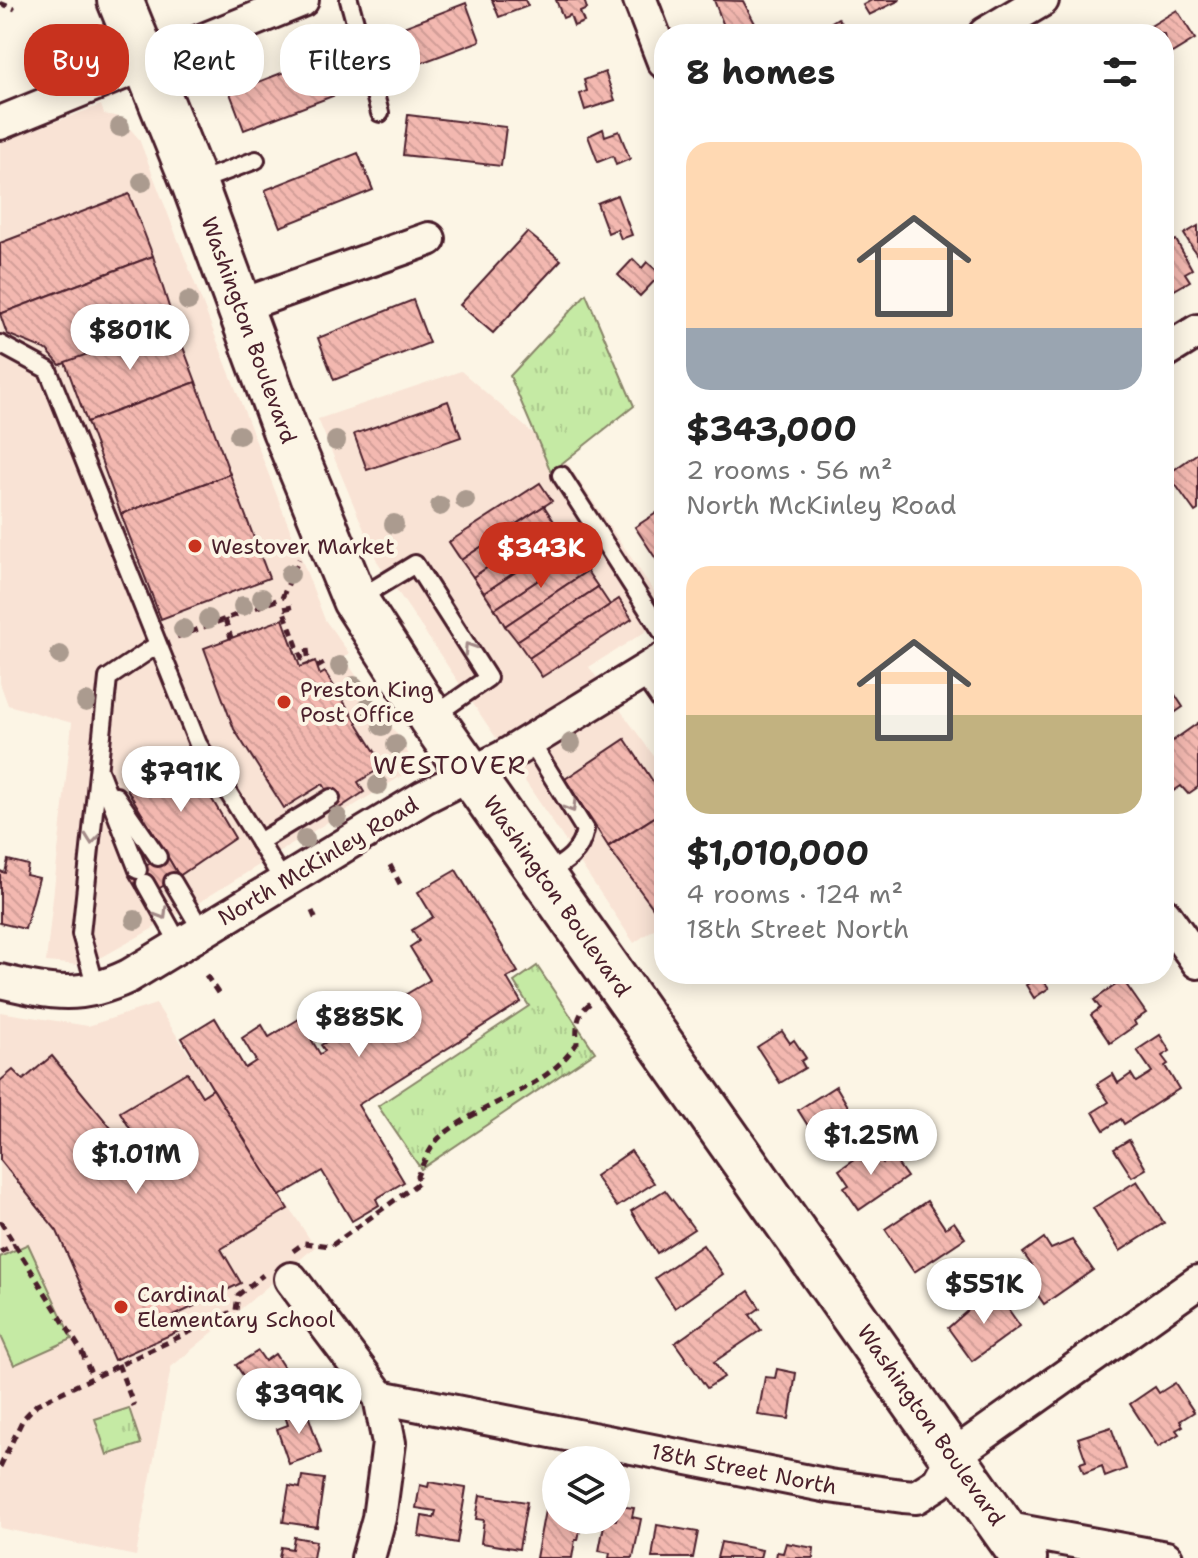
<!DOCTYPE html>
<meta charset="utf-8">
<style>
:root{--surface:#fff;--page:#f2f2f2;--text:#222;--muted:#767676;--accent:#c8321e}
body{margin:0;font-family:"Shantell Sans",sans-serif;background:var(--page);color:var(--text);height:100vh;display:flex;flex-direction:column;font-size:30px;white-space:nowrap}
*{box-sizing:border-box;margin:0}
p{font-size:26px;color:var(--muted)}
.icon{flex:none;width:44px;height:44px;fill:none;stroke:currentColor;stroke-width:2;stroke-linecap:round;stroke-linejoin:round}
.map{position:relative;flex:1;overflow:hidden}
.details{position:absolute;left:654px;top:24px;width:520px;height:960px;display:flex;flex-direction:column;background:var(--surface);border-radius:32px;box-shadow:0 4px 20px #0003}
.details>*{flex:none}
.banner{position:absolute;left:24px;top:24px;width:510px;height:72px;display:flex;gap:16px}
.fabs{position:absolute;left:542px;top:1446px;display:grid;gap:16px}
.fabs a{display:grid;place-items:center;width:88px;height:88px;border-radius:50%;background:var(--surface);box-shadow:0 4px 20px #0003;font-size:40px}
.price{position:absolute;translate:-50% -68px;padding:0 18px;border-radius:28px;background:#fff;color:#222;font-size:26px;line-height:52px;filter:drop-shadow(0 2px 4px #0008)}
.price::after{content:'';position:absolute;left:50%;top:48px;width:24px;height:18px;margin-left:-12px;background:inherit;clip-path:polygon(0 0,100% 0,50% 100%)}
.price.active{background:var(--accent);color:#fff}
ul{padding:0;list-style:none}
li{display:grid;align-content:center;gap:16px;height:424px;padding:0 32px}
li span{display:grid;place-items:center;height:248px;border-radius:24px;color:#555}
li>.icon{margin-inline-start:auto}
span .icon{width:144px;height:144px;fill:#fffc;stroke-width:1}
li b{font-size:34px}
h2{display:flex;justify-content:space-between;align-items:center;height:96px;padding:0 32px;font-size:34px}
.chip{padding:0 28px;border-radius:32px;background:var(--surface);box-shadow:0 4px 20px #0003;font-size:28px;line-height:72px}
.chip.active{background:var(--accent);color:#fff}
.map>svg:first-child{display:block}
.built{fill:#f9e3d5}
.grass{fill:url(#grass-tufts);stroke:#888468;stroke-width:2}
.garden{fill:#c5eaa4;stroke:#888468;stroke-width:2}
.building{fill:url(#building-back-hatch);stroke:#4a1f2b;stroke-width:2}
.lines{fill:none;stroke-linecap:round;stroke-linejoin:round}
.lane-casing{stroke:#4a1f2b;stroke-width:22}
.street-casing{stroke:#4a1f2b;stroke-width:38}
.secondary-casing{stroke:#4a1f2b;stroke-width:50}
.path{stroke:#4a1f2b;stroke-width:5;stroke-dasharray:8 6;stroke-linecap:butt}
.lane{stroke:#fcf5e5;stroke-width:16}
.street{stroke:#fcf5e5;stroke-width:32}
.secondary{stroke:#fcf5e5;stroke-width:44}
.tree{fill:#ab9b8f}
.oneway{stroke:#a38a88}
.poi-dot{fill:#c8321e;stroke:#fcf5e5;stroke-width:3}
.labels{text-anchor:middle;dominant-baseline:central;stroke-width:8;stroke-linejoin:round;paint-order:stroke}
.street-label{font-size:22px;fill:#4a1f2b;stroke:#fcf5e5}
.poi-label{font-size:22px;fill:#4a1f2b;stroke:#fcf5e5;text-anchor:start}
.quarter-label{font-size:26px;letter-spacing:2px;fill:#4a1f2b;stroke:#fcf5e5}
</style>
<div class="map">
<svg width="1198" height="1558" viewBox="0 0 1198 1558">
<defs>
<pattern id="grass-tufts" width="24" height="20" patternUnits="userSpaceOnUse" patternTransform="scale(2)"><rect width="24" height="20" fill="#c5eaa4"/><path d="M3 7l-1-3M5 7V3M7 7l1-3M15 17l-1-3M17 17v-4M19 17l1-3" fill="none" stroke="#abc88d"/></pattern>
<pattern id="building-back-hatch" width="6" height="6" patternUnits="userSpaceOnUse" patternTransform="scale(2)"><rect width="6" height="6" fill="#f3b8b0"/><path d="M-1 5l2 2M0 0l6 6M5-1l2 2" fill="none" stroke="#d29e98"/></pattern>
</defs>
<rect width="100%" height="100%" fill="#fcf5e5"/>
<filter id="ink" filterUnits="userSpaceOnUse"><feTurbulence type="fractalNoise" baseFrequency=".0125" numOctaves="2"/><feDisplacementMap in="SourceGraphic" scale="16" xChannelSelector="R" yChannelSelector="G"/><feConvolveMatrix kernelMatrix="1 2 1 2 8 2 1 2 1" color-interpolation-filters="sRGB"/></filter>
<g filter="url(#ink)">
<g class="built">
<polygon points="101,105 104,114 120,117 139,139 325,620 349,653 344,658 401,740 411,759 411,770 198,903 104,956 79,965 46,962 72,723 8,705 0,683 0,142"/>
<polygon points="461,371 567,463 664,606 664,620 589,667 664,770 664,922 634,943 377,561 318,419"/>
<polygon points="156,1004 315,1247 171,1367 136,1556 0,1528 0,1012 88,1026"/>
</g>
<g class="grass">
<polygon points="586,294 634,406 551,472 510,376"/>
<polygon points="537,966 595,1052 421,1169 378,1106 529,1006 514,982"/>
<polygon points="129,1408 141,1444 107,1455 95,1419"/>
</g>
<polygon class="garden" points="28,1244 72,1339 14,1365 0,1334 0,1257"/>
<g class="building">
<polygon points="492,0 525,0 528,6 499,17"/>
<polygon points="556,0 584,0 587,9 580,12 584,22 574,26 570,15 563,18"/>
<polygon points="714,0 743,1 757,27 727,34"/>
<polygon points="872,0 900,0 869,15 863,5"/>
<polygon points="466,3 480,41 386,76 372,39"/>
<polygon points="1177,10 1195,39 1167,56 1164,34 1154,34 1149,27"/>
<polygon points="838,18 848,34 812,34"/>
<polygon points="323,57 338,94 244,130 230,93"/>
<polygon points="605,72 615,100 585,110 580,94 587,91 584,80"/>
<polygon points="408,115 506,127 501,166 403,155"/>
<polygon points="603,129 605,136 619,131 630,159 616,165 613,156 598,162 588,136"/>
<polygon points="358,153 373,190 280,227 265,190"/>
<polygon points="129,194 153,256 0,314 0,243"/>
<polygon points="617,195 632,235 621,239 617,229 608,233 597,203"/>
<polygon points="1198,226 1198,257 1184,234"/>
<polygon points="527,232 561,260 493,333 460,305"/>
<polygon points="1166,236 1169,243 1176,240 1192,269 1185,273 1190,281 1164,296"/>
<polygon points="153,256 174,323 60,365 47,350 7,334 0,314"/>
<polygon points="633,259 642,268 647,262 661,274 640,296 618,275"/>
<polygon points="413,300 429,343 334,380 318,338"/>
<polygon points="174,323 196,382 87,422 65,362"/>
<polygon points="196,382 230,474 121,514 87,422"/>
<polygon points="448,401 461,437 367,470 354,434"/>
<polygon points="1198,453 1198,510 1195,512 1168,474"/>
<polygon points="230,474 269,578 161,619 121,514"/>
<polygon points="540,483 552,501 461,560 449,542"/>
<polygon points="544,506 555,523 473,577 461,560"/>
<polygon points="664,508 664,571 635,527"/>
<polygon points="555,523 565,539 484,593 473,577"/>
<polygon points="565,539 576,555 495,609 484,593"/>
<polygon points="576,555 587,571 505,626 495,609"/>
<polygon points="587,571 598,587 517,641 505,626"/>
<polygon points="598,587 610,605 529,658 517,641"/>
<polygon points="619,599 632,619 542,677 529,658"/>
<polygon points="283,619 300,667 315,661 320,675 325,672 384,766 358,782 364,792 338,809 323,784 284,808 234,729 204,648"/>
<polygon points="1164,678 1183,707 1164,720"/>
<polygon points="1198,723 1198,787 1188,794 1181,786 1169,794 1164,787 1164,747"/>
<polygon points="625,739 664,798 664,811 608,846 565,779"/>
<polygon points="185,754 235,838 179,876 127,789"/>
<polygon points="664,811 664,919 662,920 608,847"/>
<polygon points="166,854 179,876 155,891 148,881 136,888 129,876"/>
<polygon points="8,860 28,865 26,875 39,878 25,929 0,923 0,871 5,873"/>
<polygon points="456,870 518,972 507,978 521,1002 358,1105 404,1182 376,1199 379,1205 352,1221 322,1171 278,1197 182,1038 215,1018 245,1068 256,1061 242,1038 262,1025 269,1037 299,1019 320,1054 325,1051 321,1045 430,980 410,947 419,941 412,930 433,917 418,892"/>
<polygon points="1030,974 1051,974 1043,980 1049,988 1034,998 1026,985 1034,980"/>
<polygon points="1123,980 1146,1013 1134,1021 1136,1025 1110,1043 1091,1015 1100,1008 1094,1000"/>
<polygon points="782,1031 790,1043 794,1040 806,1058 801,1061 805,1068 780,1083 757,1047"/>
<polygon points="1160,1035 1170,1051 1162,1056 1168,1064 1165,1066 1179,1089 1124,1124 1121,1119 1104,1130 1093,1112 1109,1102 1097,1084 1113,1074 1118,1083 1131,1074 1136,1082 1152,1072 1137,1050"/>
<polygon points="52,1056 124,1144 135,1137 120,1112 187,1072 202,1096 213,1089 288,1209 221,1249 241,1283 172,1317 179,1331 114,1360 57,1231 0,1160 0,1081 13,1070 23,1080"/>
<polygon points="836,1086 852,1113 844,1118 850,1127 821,1146 798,1110"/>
<polygon points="1129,1140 1146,1169 1132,1177 1114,1149"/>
<polygon points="872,1147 883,1163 892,1156 907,1177 859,1210 844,1188 849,1185 839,1170"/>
<polygon points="631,1151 654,1183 617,1207 595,1176"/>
<polygon points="1137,1181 1164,1223 1120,1251 1093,1208"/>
<polygon points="665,1190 694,1229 657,1253 631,1211"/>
<polygon points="927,1201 945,1228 954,1222 965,1238 914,1272 885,1229"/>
<polygon points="1044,1238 1051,1249 1072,1240 1093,1270 1044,1304 1023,1274 1033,1267 1023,1253"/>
<polygon points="703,1245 723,1274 675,1308 655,1278"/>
<polygon points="749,1291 760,1308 750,1315 761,1330 714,1362 724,1377 707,1388 675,1343"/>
<polygon points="997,1293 1020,1326 972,1361 948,1328 983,1297 986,1301"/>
<polygon points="258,1351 265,1361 275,1354 295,1385 264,1406 236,1365"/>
<polygon points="777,1369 796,1373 789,1419 758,1415 765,1377 775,1378"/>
<polygon points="1175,1383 1194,1412 1180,1421 1183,1426 1176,1430 1179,1434 1158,1447 1130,1404 1155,1387 1159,1393"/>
<polygon points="305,1406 321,1453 289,1464 277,1429 288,1425 284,1413"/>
<polygon points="1111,1427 1126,1469 1105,1477 1102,1466 1084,1473 1080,1463 1086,1461 1078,1438"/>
<polygon points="302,1476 324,1479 317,1527 283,1522 289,1486 300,1488"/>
<polygon points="429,1482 466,1488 457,1543 419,1536 422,1516 434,1518 436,1511 416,1508 420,1485 428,1487"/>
<polygon points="480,1495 527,1502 519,1549 481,1543 484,1520 476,1519"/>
<polygon points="556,1501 556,1520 582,1520 578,1540 575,1540 572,1558 536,1558 546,1505 555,1507"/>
<polygon points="619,1506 634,1508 632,1517 641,1519 633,1558 609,1558 610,1553 599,1551 605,1520 616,1520"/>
<polygon points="657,1525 698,1532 693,1558 652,1558"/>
<polygon points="294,1537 316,1541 313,1558 279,1558 281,1547 292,1549"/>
<polygon points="721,1542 762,1550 760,1558 717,1558"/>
<polygon points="786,1543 814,1548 813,1558 776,1558 777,1552 783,1553"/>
</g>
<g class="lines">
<g class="lane-casing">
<g id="lane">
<polyline points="349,0 380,113"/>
<polyline points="197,182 256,160"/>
<polyline points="0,344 48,370 198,744 284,882"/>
<polyline points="561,475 664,635"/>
<polyline points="356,600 415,564 488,678 432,717"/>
<polyline points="641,673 664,706"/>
<path d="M530 741 585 830C580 855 564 863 544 875"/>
<polyline points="100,773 138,870"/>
<polyline points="116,796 158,857"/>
<polyline points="259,842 331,798"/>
<polyline points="173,882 202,931"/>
<polyline points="145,883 180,945"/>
<polyline points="97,991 81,934 108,678 157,645"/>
</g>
</g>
<g class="street-casing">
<g id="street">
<polyline points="640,0 664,62"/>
<polyline points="985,34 1042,0"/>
<polyline points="0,123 302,0"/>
<polyline points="240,306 429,239"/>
<polyline points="1164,352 1198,331"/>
<polyline points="1164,914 1198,962"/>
<path d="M0 981C52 993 79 1000 129 976L424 797 504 757 664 659"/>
<polyline points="291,1279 380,1397 829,1486 903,1496 916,1497 938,1483 953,1456 1198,1282"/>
<polyline points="1003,1528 1166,1558"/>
<polyline points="368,1558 379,1518 389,1443 380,1397"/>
</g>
</g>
<g class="secondary-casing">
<polyline id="secondary" points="120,0 194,183 285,430 355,600 431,718 1024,1558"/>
</g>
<g class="path">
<polyline points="0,3 15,9"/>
<polyline points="292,607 283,609 302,659 309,664"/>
<polyline points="225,619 231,638"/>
<polyline points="177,637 282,598 299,559"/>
<polyline points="307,649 309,663"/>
<polyline points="317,667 326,662"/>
<polyline points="390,865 400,884"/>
<polyline points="312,911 316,920"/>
<polyline points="206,975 218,993"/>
<polyline points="0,1221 81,1350 92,1376"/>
<path d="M293 1251 304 1243 331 1246 420 1182 417 1176C423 1164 430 1147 439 1138 482 1101 545 1092 577 1043 576 1025 577 1012 592 1002"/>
<polyline points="0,1252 16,1244"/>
<polyline points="118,1364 134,1406"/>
<polyline points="0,1467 23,1419 37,1404 236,1310 238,1295 263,1275"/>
</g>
<use href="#lane" class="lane"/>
<use href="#street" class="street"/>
<use href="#secondary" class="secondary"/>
</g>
<g class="tree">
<circle cx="120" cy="127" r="10"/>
<circle cx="142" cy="182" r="10"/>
<circle cx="188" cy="301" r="10"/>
<circle cx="239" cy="435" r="10"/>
<circle cx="336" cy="441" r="10"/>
<circle cx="465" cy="500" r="10"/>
<circle cx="440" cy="506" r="10"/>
<circle cx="394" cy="524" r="10"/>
<circle cx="290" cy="574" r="10"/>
<circle cx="262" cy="598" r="10"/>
<circle cx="243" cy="606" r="10"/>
<circle cx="208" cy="619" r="10"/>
<circle cx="183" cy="629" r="10"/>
<circle cx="60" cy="655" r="10"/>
<circle cx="340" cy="666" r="10"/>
<circle cx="354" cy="686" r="10"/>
<circle cx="86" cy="702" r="10"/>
<circle cx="368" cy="707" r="10"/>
<circle cx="382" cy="726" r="10"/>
<circle cx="571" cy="743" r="10"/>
<circle cx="396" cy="745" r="10"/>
<circle cx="378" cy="785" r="10"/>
<circle cx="337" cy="817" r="10"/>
<circle cx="305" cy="839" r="10"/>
<circle cx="135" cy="920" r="10"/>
</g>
<defs><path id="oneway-chevron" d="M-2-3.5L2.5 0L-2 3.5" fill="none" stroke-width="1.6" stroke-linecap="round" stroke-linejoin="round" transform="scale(2)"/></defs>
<g class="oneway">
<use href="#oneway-chevron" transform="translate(469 648) rotate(-123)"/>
<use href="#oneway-chevron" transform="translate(571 807) rotate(59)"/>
<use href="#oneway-chevron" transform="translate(92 839) rotate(96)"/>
<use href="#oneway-chevron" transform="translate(162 914) rotate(58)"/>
</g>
</g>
<g class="poi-dot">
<circle cx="195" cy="546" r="8"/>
<circle cx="284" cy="702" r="8"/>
<circle cx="121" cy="1307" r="8"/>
</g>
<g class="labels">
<g class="street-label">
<text transform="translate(249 330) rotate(70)">Washington Boulevard</text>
<text transform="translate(318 861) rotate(-31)">North McKinley Road</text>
<text transform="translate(557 896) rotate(55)">Washington Boulevard</text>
<text transform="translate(931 1425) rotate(55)">Washington Boulevard</text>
<text transform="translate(744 1469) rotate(11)">18th Street North</text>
</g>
<g class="poi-label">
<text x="211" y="546">Westover Market</text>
<text x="300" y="689">Preston King<tspan x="300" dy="25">Post Office</tspan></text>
<text x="137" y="1294">Cardinal<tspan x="137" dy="25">Elementary School</tspan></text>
</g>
<g class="quarter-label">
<text x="450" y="764">WESTOVER</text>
</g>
</g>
</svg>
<div class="fabs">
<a><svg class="icon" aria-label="layers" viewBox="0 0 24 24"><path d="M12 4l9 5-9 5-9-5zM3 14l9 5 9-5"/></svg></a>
</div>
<b class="price" style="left:130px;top:372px">$801K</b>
<b class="price active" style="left:541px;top:590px">$343K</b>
<b class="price" style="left:181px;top:814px">$791K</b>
<b class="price" style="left:359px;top:1059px">$885K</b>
<b class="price" style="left:871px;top:1177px">$1.25M</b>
<b class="price" style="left:136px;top:1196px">$1.01M</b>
<b class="price" style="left:984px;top:1326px">$551K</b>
<b class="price" style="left:299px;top:1436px">$399K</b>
<div class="banner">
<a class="chip active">Buy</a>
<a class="chip">Rent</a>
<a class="chip">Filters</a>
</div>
<section class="details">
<h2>8 homes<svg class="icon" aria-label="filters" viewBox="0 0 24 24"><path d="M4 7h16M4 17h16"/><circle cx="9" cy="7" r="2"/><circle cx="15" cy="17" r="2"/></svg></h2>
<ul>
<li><span style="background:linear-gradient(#ffd9b3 75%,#9aa5b1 0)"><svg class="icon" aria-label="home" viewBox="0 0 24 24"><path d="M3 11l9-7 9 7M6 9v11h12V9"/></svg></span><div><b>$343,000</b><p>2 rooms · 56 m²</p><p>North McKinley Road</p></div></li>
<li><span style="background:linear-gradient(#ffd9b3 60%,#c2b280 0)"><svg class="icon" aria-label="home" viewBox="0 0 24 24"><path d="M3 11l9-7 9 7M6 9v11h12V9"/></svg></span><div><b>$1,010,000</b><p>4 rooms · 124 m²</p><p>18th Street North</p></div></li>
</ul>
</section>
</div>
